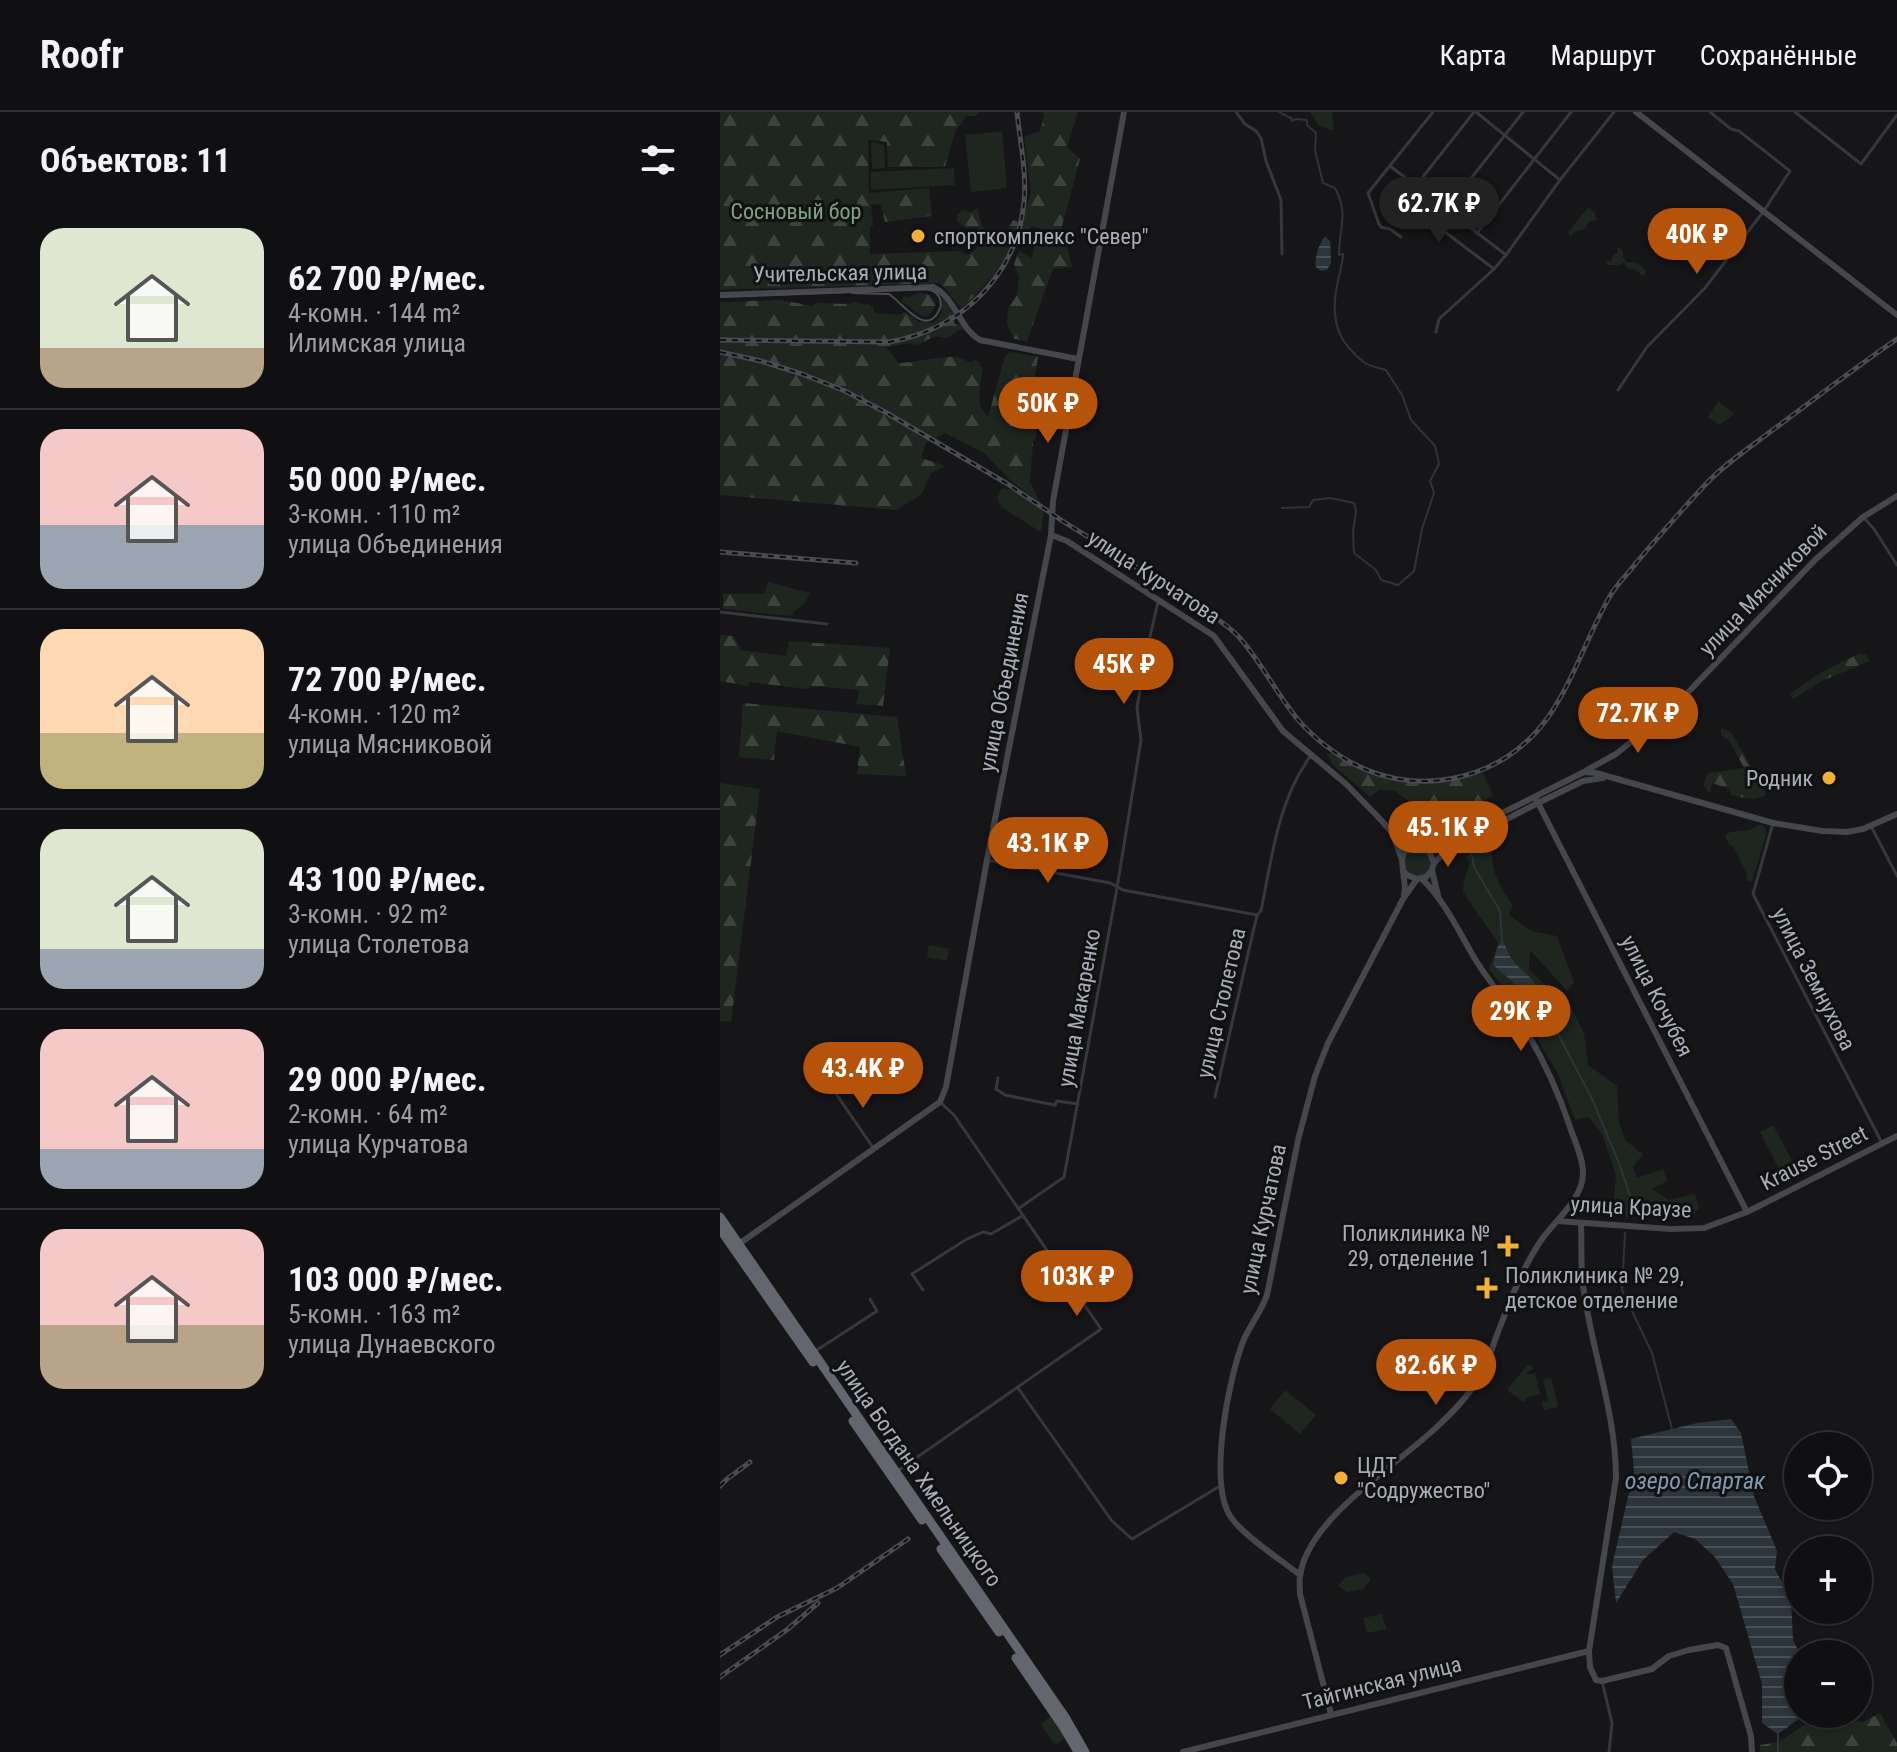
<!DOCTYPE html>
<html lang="ru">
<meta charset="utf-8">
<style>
:root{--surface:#101012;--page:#19191b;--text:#f1f3f6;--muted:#9c9d9f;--line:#303032;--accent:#b45309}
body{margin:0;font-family:"Roboto Condensed",sans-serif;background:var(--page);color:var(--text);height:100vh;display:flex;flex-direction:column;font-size:30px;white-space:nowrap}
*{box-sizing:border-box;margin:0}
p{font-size:26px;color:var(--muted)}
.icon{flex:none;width:44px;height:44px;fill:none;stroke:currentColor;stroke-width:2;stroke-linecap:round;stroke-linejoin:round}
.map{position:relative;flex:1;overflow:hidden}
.drawer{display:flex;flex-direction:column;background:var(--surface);width:720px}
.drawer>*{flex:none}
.buttons{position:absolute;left:1064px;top:1320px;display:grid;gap:16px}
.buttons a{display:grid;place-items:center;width:88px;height:88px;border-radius:50%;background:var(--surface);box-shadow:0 2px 6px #0004,0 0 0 2px var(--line);font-size:40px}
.price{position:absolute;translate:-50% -68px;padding:0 18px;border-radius:28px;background:var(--accent);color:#fff;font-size:26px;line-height:52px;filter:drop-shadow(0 2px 4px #0008)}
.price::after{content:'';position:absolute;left:50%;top:48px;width:24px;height:18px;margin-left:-12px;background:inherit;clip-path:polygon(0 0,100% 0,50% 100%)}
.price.current{background:#222;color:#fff}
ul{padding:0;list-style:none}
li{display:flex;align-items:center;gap:24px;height:200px;padding:0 40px}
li+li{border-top:2px solid var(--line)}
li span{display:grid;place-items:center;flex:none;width:224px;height:160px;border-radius:24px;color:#555}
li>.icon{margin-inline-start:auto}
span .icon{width:96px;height:96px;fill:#fffc;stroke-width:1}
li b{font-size:34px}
h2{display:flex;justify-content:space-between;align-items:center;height:96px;padding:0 40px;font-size:34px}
header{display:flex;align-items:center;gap:48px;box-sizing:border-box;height:112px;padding:0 40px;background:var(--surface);border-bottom:2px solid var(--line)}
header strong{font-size:38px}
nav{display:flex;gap:44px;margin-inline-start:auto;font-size:28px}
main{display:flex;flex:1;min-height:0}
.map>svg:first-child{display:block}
.green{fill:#1e261f}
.forest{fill:url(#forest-firs)}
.water{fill:url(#water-rules)}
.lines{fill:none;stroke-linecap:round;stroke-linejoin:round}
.stream{stroke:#2c353c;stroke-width:2}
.street{stroke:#37383d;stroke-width:3}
.secondary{stroke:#45474d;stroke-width:6}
.highway{stroke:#63666e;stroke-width:9}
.tram{stroke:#4a4c52;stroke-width:2}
.rail-casing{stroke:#4a4c52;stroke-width:5}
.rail{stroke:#111113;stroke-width:2;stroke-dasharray:6;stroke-linecap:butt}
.poi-dot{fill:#f2b134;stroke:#111113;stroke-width:3}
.labels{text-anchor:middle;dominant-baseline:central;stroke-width:6;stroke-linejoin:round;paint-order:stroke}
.park-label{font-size:22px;fill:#7fa381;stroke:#111113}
.poi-label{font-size:22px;fill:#a8adb8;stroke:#111113;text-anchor:start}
.street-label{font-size:22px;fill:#a8adb8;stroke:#111113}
.water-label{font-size:24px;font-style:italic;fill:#7f9bb3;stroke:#111113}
</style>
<header>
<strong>Roofr</strong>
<nav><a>Карта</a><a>Маршрут</a><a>Сохранённые</a></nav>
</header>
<main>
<section class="drawer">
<h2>Объектов: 11<svg class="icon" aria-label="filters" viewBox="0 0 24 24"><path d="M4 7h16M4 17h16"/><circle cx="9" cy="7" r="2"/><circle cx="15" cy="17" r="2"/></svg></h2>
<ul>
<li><span style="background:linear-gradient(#dfe7d0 75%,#b9a48a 0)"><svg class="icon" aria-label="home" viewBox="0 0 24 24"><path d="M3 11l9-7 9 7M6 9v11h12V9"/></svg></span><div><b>62 700 ₽/мес.</b><p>4-комн. · 144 m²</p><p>Илимская улица</p></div></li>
<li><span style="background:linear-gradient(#f6c9c9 60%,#9aa5b1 0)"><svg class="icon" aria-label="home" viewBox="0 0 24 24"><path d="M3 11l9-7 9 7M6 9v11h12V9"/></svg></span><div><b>50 000 ₽/мес.</b><p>3-комн. · 110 m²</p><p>улица Объединения</p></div></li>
<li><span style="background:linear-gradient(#ffd9b3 65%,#c2b280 0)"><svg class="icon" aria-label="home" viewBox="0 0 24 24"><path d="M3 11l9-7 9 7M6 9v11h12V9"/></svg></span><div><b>72 700 ₽/мес.</b><p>4-комн. · 120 m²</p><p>улица Мясниковой</p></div></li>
<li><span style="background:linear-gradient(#dfe7d0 75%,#9aa5b1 0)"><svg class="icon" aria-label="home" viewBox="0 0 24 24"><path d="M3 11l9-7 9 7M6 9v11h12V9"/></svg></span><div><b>43 100 ₽/мес.</b><p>3-комн. · 92 m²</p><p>улица Столетова</p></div></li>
<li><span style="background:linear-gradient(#f6c9c9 75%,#9aa5b1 0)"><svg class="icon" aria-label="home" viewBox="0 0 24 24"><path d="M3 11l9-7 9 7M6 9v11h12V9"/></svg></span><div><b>29 000 ₽/мес.</b><p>2-комн. · 64 m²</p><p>улица Курчатова</p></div></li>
<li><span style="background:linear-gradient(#f6c9c9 60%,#b9a48a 0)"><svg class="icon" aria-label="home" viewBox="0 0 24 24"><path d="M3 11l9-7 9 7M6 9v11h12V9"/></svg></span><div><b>103 000 ₽/мес.</b><p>5-комн. · 163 m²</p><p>улица Дунаевского</p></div></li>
</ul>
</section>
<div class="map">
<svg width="1177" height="1640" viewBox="0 0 1177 1640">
<defs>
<pattern id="forest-firs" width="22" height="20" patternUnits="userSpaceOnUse" patternTransform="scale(2)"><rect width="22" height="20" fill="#1e261f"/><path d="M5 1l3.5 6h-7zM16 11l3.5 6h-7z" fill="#3c433d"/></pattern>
<pattern id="water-rules" width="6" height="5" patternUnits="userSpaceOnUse" patternTransform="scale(2)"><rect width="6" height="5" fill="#2c353c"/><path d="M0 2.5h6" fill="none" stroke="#485056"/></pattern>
</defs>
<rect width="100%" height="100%" fill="#161618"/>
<g class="green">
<polygon points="282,19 287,76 251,80 245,23"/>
<polygon points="153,30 164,33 165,56 152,57 151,31"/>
<polygon points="234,56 235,73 151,78 151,60"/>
<polygon points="868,95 875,101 875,105 877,108 870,109 864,117 855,120 850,125 848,120"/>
<polygon points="897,134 903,139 903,145 906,150 917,151 927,159 923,164 914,157 908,157 904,151 899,153 887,153 886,149 891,149 893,144 898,140"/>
<polygon points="998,289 1014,302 999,313 988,305"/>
<polygon points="282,376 296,379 324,400 321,420 281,395 277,386"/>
<polygon points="1040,713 1044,714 1047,721 1032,770 1027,768 1027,763 1013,734 1010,734 1005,724 1010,720 1029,718"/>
<path d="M763 734 772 739C771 761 781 776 793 794L789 803 811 819 837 824 854 870 847 879 810 838 809 858 852 897 864 921 868 953 897 974 899 1010 906 1029 923 1042 913 1055 917 1066 943 1057 947 1069 932 1077 949 1088 975 1082 979 1096 972 1105 893 1101 896 1063 883 1024 869 1005 855 1008 838 962 802 901 769 857 778 831 743 780 744 768 750 751 745 745Z"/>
<polygon points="348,738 369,742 371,744 370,752 366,754 346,751 344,747 345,740"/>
<circle cx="698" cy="751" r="13"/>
<polygon points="209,833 229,837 227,849 207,845"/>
<polygon points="1053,1013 1074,1052 1060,1059 1040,1020"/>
<polygon points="808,1252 814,1256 805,1263 815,1261 820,1282 808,1285 803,1290 787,1278"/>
<polygon points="831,1266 838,1295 824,1298 822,1290 828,1288 823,1268"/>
<polygon points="565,1278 596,1303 580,1322 550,1297"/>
<polygon points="644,1461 651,1467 643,1477 627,1480 618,1474 626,1465"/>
<polygon points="662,1502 666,1517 647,1521 643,1506"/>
<polygon points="331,1604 347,1626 336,1632 332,1629 321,1612"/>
</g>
<g class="forest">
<path d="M0 0H259L256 4H246L235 20 225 55H168L167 30 148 28 149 81 209 76 212 104 165 110 161 93 151 92 153 114 150 115V140L151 142 240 139 247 143 256 136 258 129V115C248 117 245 117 237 109V103L243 98 250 100 258 96C260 115 263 117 280 125L282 120H286L293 108 298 110 291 134 279 157 255 184 241 196 220 171 0 178Z"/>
<polygon points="322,0 358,0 347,35 360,47 342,114 352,155 333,157 307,229 294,227 287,211 288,197 297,183 299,165 294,152 299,139 312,147 315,129 321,117 312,114 301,131 298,128 311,79 304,25 320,19 324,4"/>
<polygon points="590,0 612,0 614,19 599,14"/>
<path d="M198 181C208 182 213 182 216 193L209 205C198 205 193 195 183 191L182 185 184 184 189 185Z"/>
<path d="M223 187 234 202 232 205 235 212 242 213 246 217 237 219 227 226 215 224 198 233 190 231 166 235 179 251C196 251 224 242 240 246 244 247 248 250 252 251L253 248 261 250 259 252 263 257 259 279 260 294 268 305 285 244 290 240 318 245 312 280 307 285 329 295 328 301 311 298 306 302 313 309 317 323 313 330 310 370 321 392 290 368 264 341 225 321 206 331 201 346 226 354 211 361 202 382 176 398 0 383V190L60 188 93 194 95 191 128 192 136 190 144 193 148 192 153 195 155 201 180 203 184 200 196 207 198 210 214 211 222 200Z"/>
<polygon points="48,470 90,481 84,492 74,499 72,504 3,497 3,482 44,482"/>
<polygon points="0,523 14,524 21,538 66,544 69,529 170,536 163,594 136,592 139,578 92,574 86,577 29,570 28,574 0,569"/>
<polygon points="1140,541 1146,543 1150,549 1102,569 1073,587 1070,582 1100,561"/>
<polygon points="23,591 177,605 186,664 137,662 140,635 57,619 54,648 19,645"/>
<polygon points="1001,616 1011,620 1046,680 1045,684 1030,687 1011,683 1009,677 992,671 990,682 983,673 988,661 1024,656 1009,628 1001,623"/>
<path d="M612 641C663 674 706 678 763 661L773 684 733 703 732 695H714L710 698V705L674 678H659L650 685 612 652 607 642Z"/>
<polygon points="0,671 40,677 11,910 0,909"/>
<polygon points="1160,1601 1177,1631 1177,1640 1040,1640 1040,1633 1059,1630 1099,1603 1121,1605 1143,1610"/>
</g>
<g class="water">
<path d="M605 125 610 129 611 143V151L607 158 601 159 596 155C594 147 599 131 605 125Z"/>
<path d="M782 827C786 835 789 845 795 851 806 864 830 876 812 895L801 885 792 869 773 853 777 837Z"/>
<polygon points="1011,1307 1021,1321 1034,1384 1057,1439 1055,1457 1071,1487 1073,1528 1080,1542 1078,1542 1078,1602 1082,1602 1080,1606 1058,1622 1042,1611 1042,1572 1013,1472 994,1444 975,1427 954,1420 923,1448 896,1491 892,1454 914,1359 911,1327 977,1311"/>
</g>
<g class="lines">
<g class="stream">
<path d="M559 0 571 6 572 9 576 7 587 8V13L596 21 595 39 603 71 615 76C629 102 619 116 619 143L623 142C623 149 621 154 620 160 613 187 610 216 630 237 644 252 645 253 666 258L682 283 691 308 715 334 719 352 710 369 714 381 702 417 694 459 678 473 661 468 656 458 634 441 633 420 636 399 634 391 610 386 593 388 589 395 562 396"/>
<polyline points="752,743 754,755 780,799 782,829"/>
<polyline points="819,885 872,987 899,1051 910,1083 907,1104"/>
<polyline points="905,1121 902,1178 932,1241 952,1317"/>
<polyline points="1058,1622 1058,1640"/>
</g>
<g class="street">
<polyline points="516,0 525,12 536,19 541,26 546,49 561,88 562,142"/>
<polyline points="754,0 687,85 687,89 692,95 774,157"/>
<polyline points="756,0 840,68"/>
<polyline points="1075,0 1141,52 1177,3"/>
<polyline points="670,54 786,143"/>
<polyline points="727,97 803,0"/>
<polyline points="757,121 851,0"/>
<polyline points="681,125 670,117 661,115 659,112 648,81 713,0"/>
<polyline points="716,220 719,207 774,157 786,143 840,68 894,0"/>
<polyline points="898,278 927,235 985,176 1043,100 1070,59 1019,19 1011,17 990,0"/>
<polyline points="1143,405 1154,417 1177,453"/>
<polyline points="0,500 107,512"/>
<polyline points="1053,711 1033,782 1161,1029"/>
<polyline points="1151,714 1177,764"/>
<polyline points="267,748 390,771 403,778 537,803"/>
<polyline points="278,966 276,977 285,983 335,993 337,989 358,992"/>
<polyline points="110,973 154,1037"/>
<path d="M495 985 537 803 541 799C552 745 558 687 592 642"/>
<polyline points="298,1097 344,1065 397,776 421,628 417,596 426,542 438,490"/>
<polyline points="203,1178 192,1162 195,1160 247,1127 263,1120 271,1122 302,1104"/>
<polyline points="97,1238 157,1199 150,1187"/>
<polyline points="298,1276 392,1409 412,1427 500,1374"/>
<polyline points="176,1360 381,1217 234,1003 220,990"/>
<polyline points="882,1569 892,1611 889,1640"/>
</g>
<g class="secondary">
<polyline points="916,0 1177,203"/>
<path d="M0 183 213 175C235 185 239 216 260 228L358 247"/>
<polyline points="331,423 347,429 494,524 563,619 626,672 662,709 673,722 682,748 683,758 687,763 697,767 706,765 712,758 714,751 709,739 704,736 696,734 689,737 684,741 682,748"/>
<polyline points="867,658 896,642 952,597 1095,448 1143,405 1177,384"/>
<polyline points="815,685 1027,1100"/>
<polyline points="673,722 694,734"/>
<polyline points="704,736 722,731 864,660 876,661 1053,711 1102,719 1127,720 1143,717 1177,702"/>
<polyline points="714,751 727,738 818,691 863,669 883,666"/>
<polyline points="683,759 685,776 684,783"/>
<polyline points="712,759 718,783"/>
<polyline points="837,1109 951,1117 984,1116 1027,1100 1177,1024"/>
<path d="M861 1111C862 1134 860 1158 864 1180 873 1242 896 1303 896 1366L869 1539 870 1555 876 1568 882 1569 932 1557 949 1544 969 1538 998 1533 1006 1536 1031 1624 1032 1640"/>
<polyline points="16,1134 220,990 226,975 267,748 331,423 333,389 404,0"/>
<path d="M580 1463C561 1448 527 1426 513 1408 486 1376 509 1264 524 1227 531 1212 541 1200 547 1183L578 1028 595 964 608 931 683 787 697 767"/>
<path d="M611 1602 580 1482C580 1476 579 1470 580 1464 588 1405 681 1351 721 1311 737 1296 753 1278 763 1259 769 1247 773 1233 778 1220 790 1189 803 1154 822 1127 836 1107 863 1087 863 1061 863 1046 855 1030 850 1015 839 982 825 951 808 922 792 896 771 873 755 847 739 820 725 789 702 767"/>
<polyline points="463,1640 869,1539"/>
</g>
<g class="highway">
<polyline points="0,1105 345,1605 365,1640"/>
<polyline points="0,1117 93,1250"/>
<polyline points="133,1309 202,1408"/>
<polyline points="221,1437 279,1520"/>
<polyline points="296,1546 344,1616 358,1640"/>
</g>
<path class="tram" d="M0 185 205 177C215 178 221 183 221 194 208 229 184 192 169 182L132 181"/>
<g class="rail-casing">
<g id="rail">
<path d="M0 228 169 230C240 218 296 165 304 91 307 61 300 30 297 0"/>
<path d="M0 240 41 249 82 262 125 279 165 300 286 371 341 408 486 499C497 507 510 515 519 525 542 551 557 583 579 609 594 626 616 643 636 653 701 686 783 667 826 608 853 571 867 524 890 484 897 472 908 462 916 451 938 425 961 399 984 374 1003 353 1028 337 1050 320 1092 289 1133 257 1177 227"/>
<polyline points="0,440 136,451"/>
<polyline points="0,1374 7,1367 30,1350"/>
<polyline points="0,1543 57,1505 117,1476 188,1427"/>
<polyline points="0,1565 68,1517 98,1491"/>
</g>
</g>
<use href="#rail" class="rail"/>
</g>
<g class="poi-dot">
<circle cx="198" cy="124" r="8"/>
<circle cx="1109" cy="666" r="8"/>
<path d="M784 1122h8v8h8v8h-8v8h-8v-8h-8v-8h8z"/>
<path d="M763 1164h8v8h8v8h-8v8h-8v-8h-8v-8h8z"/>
<circle cx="621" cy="1366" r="8"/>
</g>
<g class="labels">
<g class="park-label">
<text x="76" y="99">Сосновый бор</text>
</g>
<g class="poi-label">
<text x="214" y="124">спорткомплекс "Север"</text>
<text x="1093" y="666" text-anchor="end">Родник</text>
<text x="770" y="1121" text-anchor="end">Поликлиника №<tspan x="770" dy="25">29, отделение 1</tspan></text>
<text x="785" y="1163">Поликлиника № 29,<tspan x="785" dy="25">детское отделение</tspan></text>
<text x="637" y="1353">ЦДТ<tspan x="637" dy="25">"Содружество"</tspan></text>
</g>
<g class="street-label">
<text transform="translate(120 161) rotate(-1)">Учительская улица</text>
<text transform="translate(434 465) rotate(33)">улица Курчатова</text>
<text transform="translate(1043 478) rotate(-46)">улица Мясниковой</text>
<text transform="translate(284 570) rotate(-79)">улица Объединения</text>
<text transform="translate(1094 867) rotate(63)">улица Земнухова</text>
<text transform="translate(937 884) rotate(63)">улица Кочубея</text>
<text transform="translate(501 891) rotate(-77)">улица Столетова</text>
<text transform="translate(359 896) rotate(-80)">улица Макаренко</text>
<text transform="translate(1094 1046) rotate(-27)">Krause Street</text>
<text transform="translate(911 1095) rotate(3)">улица Краузе</text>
<text transform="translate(543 1107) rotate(-78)">улица Курчатова</text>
<text transform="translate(199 1361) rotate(55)">улица Богдана Хмельницкого</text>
<text transform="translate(662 1571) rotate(-14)">Тайгинская улица</text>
</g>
<g class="water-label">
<text x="975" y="1369">озеро Спартак</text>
</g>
</g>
</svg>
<div class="buttons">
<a><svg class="icon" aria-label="locate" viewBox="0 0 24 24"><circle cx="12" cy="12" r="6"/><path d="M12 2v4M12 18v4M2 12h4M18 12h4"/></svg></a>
<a>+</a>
<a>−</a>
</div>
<b class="price current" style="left:719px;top:133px">62.7K ₽</b>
<b class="price" style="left:977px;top:164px">40K ₽</b>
<b class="price" style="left:328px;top:333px">50K ₽</b>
<b class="price" style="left:404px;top:594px">45K ₽</b>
<b class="price" style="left:918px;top:643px">72.7K ₽</b>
<b class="price" style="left:728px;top:757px">45.1K ₽</b>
<b class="price" style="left:328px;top:773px">43.1K ₽</b>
<b class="price" style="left:801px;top:941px">29K ₽</b>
<b class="price" style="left:143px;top:998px">43.4K ₽</b>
<b class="price" style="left:357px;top:1206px">103K ₽</b>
<b class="price" style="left:716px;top:1295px">82.6K ₽</b>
</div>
</main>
